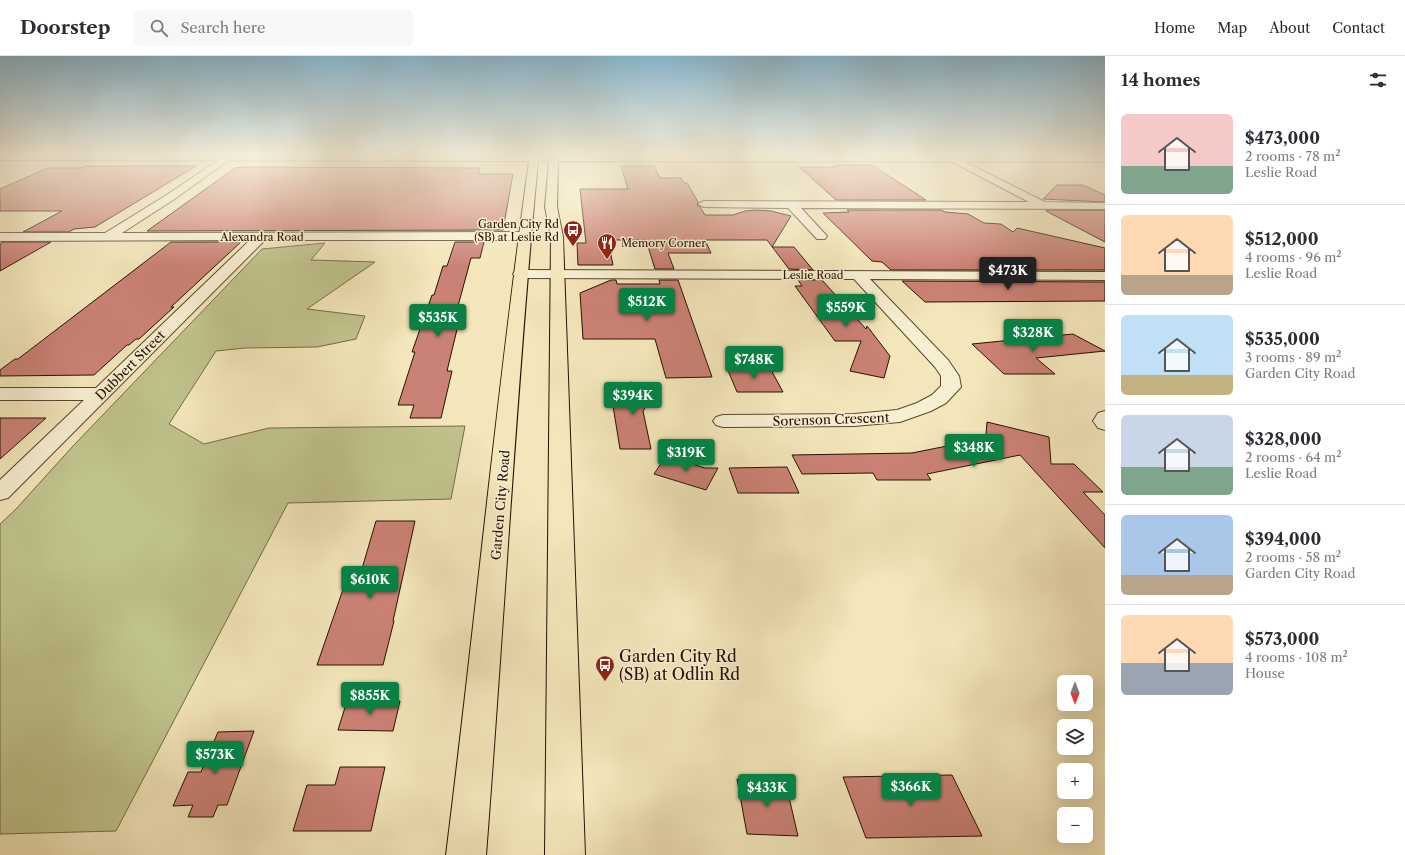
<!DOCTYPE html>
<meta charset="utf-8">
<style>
:root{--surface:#fff;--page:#f7f7f7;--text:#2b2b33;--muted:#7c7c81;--line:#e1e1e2;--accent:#0b8043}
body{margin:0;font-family:"Libre Caslon Text",serif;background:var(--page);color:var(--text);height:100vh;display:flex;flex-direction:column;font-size:15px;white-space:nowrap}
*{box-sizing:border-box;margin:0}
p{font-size:13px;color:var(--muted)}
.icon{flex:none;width:22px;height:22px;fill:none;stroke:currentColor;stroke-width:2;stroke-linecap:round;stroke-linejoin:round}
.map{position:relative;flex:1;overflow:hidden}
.panel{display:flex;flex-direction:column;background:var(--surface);width:300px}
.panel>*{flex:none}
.needle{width:26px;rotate:180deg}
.buttons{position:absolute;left:1057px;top:619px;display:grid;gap:8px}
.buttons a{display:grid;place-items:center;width:36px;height:36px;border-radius:6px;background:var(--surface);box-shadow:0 4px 16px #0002;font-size:20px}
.price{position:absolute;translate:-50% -34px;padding:0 9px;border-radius:4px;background:var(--accent);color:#fff;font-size:13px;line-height:26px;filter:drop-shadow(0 1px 2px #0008)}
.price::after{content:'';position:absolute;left:50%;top:24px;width:12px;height:9px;margin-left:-6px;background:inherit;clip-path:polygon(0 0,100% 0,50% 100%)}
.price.active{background:#222;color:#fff}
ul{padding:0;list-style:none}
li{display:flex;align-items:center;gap:12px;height:100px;padding:0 16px}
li+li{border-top:1px solid var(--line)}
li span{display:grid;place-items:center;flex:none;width:112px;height:80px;border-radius:6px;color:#555}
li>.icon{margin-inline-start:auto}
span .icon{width:48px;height:48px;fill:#fffc;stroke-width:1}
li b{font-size:17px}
h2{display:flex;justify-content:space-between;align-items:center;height:48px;padding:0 16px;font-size:17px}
header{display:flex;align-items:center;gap:24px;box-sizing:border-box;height:56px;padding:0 20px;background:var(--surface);border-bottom:1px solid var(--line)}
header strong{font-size:19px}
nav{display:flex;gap:22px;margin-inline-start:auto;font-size:14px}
.search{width:280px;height:36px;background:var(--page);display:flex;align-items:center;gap:10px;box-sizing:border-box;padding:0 14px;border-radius:6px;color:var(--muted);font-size:15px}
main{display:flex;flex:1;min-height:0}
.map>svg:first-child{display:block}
.green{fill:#c0c38c;stroke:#746a46}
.building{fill:#cb8276;stroke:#271000}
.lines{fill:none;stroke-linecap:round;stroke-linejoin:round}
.minor-casing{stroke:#5a462e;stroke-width:2}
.major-casing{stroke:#271000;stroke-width:2}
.minor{fill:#f7efd2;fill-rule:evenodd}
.major{fill:#f3e6ba;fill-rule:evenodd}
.labels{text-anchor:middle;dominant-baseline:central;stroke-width:3;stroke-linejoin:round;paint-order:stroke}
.far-poi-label{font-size:11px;fill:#271000;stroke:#f7efd2;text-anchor:end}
.far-street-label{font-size:11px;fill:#271000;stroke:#f7efd2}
.street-label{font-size:13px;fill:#271000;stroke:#f7efd2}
.near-poi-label{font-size:16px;fill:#271000;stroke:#f7efd2;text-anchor:start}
</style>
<header>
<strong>Doorstep</strong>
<div class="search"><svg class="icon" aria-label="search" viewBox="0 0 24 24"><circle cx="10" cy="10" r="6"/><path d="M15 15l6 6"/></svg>Search here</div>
<nav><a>Home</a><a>Map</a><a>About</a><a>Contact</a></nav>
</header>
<main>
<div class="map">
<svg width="1105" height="799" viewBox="0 0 1105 799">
<rect width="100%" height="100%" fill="#f3e6ba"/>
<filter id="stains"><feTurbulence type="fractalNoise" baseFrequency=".005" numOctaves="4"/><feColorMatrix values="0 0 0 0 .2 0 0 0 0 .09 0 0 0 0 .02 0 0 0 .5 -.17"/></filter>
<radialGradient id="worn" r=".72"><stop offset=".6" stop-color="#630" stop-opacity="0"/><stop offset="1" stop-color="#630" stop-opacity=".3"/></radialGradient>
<polygon class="green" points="325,187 311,204 375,206 307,253 365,260 356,283 317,291 245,292 216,295 169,368 204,388 269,372 465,370 451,443 288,447 116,775 0,778 0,468 16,453 73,390 262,193"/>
<g class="building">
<polygon points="837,109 872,109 926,144 836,144 799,111 834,111 833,110 839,110"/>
<polygon points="85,110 196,110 95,171 74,173 69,176 23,176 62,155 0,155 0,133 48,112 80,112"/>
<polygon points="621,110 654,110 660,122 681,122 684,127 687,127 698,146 697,149 700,151 705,159 733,159 745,155 756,154 771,155 791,160 772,191 794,191 813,214 789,213 767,184 705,184 711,197 668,197 674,213 655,213 646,184 608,184 613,209 578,209 577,187 586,187 580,133 628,133"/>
<polygon points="244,111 480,112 478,118 513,118 503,174 147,175 235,112"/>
<polygon points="1057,129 1083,129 1105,139 1105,146 1043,143"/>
<polygon points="847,154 941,154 945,156 968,158 984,167 1001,168 1013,176 1017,172 1105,192 1105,214 891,214 882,206 872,205 823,157 849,156"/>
<polygon points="1046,154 1105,154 1105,186 1046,155"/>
<polygon points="3,186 51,186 0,215 0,188"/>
<polygon points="171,186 241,186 171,251 174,251 139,283 136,283 129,289 127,289 94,319 0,320 0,314 15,303 18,303"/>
<polygon points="455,186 484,186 480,202 471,202 455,261 460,261 447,315 452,315 441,362 410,362 414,349 398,349 415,296 412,296 432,239 434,239 443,210 447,210"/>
<polygon points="611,224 616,224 617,228 660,228 659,224 678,224 712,321 666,322 655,283 583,283 580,237"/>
<polygon points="798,224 822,224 866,273 867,270 890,300 884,322 850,315 861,285 835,285 795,230 802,230"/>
<polygon points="902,225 1105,226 1105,245 925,246"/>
<polygon points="1073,278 1105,295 1036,302 1055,318 1004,318 972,288"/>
<polygon points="727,312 770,312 783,336 737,336"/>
<polygon points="630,326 658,332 643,355 651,393 620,393 613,350"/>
<polygon points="0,362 46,362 0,403"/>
<polygon points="987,366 1049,381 1051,408 1074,408 1103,436 1083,436 1105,459 1105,492 1020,399 927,418 931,424 877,424 873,417 802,418 792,399 912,397 962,387 984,403"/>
<polygon points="666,400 705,412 718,412 706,434 654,418"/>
<polygon points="787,411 799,437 738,437 729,412"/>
<polygon points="376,465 415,465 393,565 394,565 383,609 317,609 349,516 361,516"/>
<polygon points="347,645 400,645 393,675 338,674"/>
<polygon points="254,675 227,749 218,749 213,761 188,761 193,749 173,750 188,716 201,716 218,676"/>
<polygon points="340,711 385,711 371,775 293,775 307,729 335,729"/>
<polygon points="952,719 982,780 866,782 843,721"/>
<polygon points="737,723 785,724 798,780 747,778"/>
</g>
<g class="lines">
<g class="minor-casing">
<g id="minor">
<polygon points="937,98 949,98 1045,146 1105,147 1105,153 801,152 827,180 825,183 817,183 788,152 704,151 698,148 704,145 1029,146"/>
<polygon points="226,99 229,100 230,102 229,104 173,144 122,177 524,176 528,177 530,180 528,183 524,184 265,184 8,442 0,444 0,424 84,344 0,344 0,332 96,332 250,184 0,185 0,177 105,177 165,140"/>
<polygon points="520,214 1105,216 1105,224 870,223 948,304 959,320 961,331 946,347 931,355 900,366 854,370 723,371 716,369 713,365 716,361 723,359 854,358 897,354 917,347 932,339 941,330 941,320 935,311 854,223 520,222 515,221 513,218 515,215"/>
<polygon points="1105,355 1105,374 1098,372 1093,365 1098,357"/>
</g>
</g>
<g class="major-casing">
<path id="major" d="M0 98 1105 100V106L558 105 557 151 563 181 585 799H545L551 181 545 151 549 105H538C516 336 504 568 486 799H446C475 568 497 335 529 105L0 104Z"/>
</g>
<use href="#minor" class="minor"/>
<use href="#major" class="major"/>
</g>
<linearGradient id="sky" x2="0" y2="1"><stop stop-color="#89b9d1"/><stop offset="0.47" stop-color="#faf4e0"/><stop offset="1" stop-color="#faf4e0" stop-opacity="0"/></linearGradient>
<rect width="1105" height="210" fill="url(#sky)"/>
<defs>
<g id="bus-pin" transform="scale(1)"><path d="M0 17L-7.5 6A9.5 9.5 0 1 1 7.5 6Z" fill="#8f2418" stroke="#f7efd2"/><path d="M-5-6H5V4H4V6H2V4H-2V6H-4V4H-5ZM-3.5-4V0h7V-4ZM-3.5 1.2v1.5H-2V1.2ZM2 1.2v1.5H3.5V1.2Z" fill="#fff"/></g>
<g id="restaurant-pin" transform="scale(1)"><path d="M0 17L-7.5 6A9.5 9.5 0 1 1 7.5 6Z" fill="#8f2418" stroke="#f7efd2"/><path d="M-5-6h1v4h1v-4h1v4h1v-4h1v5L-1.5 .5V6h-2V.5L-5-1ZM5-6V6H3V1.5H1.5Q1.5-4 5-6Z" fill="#fff"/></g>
</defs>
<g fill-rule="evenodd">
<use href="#bus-pin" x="573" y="174"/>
<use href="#restaurant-pin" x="607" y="187"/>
<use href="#bus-pin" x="605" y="609"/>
</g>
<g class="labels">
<g class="far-poi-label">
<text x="559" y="168">Garden City Rd<tspan x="559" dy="13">(SB) at Leslie Rd</tspan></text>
<text x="621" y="187" text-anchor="start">Memory Corner</text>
</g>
<g class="far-street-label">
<text x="262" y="181">Alexandra Road</text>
<text x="813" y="219">Leslie Road</text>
</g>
<g class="street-label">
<text transform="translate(130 309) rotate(-45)">Dubbert Street</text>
<text transform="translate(831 363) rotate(-2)">Sorenson Crescent</text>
<text transform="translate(500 449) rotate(-85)">Garden City Road</text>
</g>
<g class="near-poi-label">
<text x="619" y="600">Garden City Rd<tspan x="619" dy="18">(SB) at Odlin Rd</tspan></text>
</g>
</g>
<rect width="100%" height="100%" filter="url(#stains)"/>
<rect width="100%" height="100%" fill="url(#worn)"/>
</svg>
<div class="buttons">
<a><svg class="needle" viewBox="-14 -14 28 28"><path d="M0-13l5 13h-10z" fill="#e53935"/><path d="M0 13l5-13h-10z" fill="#7c7c81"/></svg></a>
<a><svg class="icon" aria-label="layers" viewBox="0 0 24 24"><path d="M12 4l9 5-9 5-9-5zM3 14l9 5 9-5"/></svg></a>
<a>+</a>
<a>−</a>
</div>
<b class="price active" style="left:1008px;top:235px">$473K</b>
<b class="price" style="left:647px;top:266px">$512K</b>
<b class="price" style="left:846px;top:272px">$559K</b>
<b class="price" style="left:438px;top:282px">$535K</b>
<b class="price" style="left:1033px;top:297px">$328K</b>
<b class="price" style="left:754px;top:324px">$748K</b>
<b class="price" style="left:633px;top:360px">$394K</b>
<b class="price" style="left:974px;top:412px">$348K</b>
<b class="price" style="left:686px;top:417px">$319K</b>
<b class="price" style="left:370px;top:544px">$610K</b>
<b class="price" style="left:370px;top:660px">$855K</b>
<b class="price" style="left:215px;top:719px">$573K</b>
<b class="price" style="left:911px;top:751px">$366K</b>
<b class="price" style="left:767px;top:752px">$433K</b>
</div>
<section class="panel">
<h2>14 homes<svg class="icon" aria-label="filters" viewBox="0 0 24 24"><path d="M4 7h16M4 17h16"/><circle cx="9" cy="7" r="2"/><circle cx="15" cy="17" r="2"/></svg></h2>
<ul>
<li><span style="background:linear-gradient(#f6c9c9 65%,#7fa58c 0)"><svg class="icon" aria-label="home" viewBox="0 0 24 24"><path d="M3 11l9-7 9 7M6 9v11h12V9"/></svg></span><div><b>$473,000</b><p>2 rooms · 78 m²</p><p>Leslie Road</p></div></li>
<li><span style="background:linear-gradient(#ffd9b3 75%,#b9a48a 0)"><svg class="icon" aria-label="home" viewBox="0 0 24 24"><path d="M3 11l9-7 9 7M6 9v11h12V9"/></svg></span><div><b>$512,000</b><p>4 rooms · 96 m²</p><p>Leslie Road</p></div></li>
<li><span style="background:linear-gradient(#bfe0f5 75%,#c2b280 0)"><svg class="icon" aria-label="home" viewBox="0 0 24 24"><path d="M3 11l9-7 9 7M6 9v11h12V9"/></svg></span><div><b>$535,000</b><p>3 rooms · 89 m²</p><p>Garden City Road</p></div></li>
<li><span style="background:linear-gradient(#c9d6e8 65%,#7fa58c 0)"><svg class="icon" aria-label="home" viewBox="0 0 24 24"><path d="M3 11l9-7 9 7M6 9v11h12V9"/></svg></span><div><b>$328,000</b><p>2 rooms · 64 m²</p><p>Leslie Road</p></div></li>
<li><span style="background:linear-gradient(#a9c7e8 75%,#b9a48a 0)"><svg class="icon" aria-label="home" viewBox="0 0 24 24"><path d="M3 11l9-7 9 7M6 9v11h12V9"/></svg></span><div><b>$394,000</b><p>2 rooms · 58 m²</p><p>Garden City Road</p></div></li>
<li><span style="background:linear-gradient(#ffd9b3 60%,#9aa5b1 0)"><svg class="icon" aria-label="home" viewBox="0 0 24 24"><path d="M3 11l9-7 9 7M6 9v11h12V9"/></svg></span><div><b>$573,000</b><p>4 rooms · 108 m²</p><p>House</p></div></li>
</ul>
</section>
</main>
